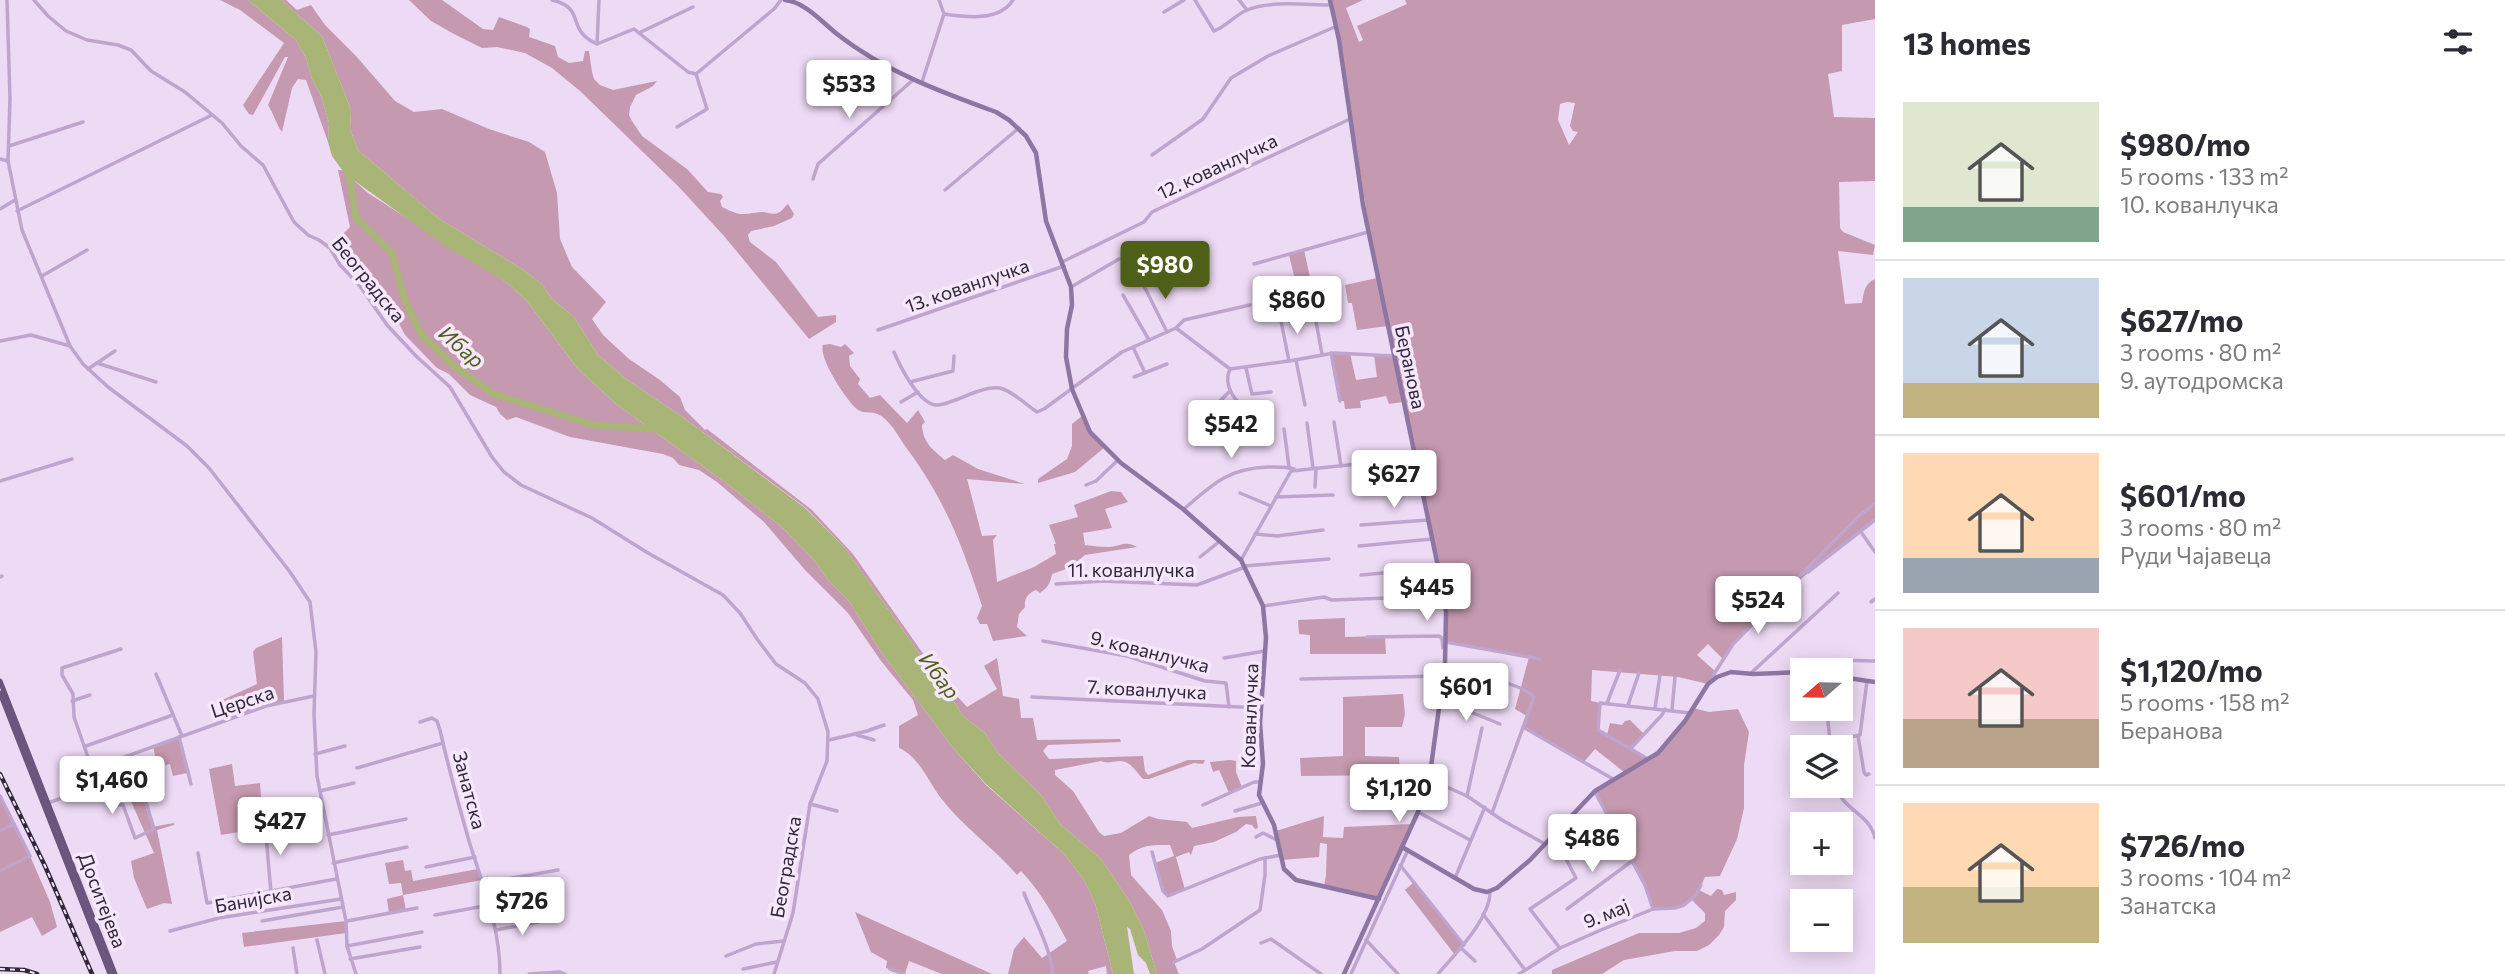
<!DOCTYPE html>
<meta charset="utf-8">
<style>
:root{--surface:#fff;--page:#f7f7f7;--text:#2b2b33;--muted:#7c7c81;--line:#e1e1e2;--accent:#4e5f18}
body{margin:0;font-family:Commissioner,sans-serif;background:var(--page);color:var(--text);height:100vh;display:flex;flex-direction:column;font-size:26px;white-space:nowrap}
*{box-sizing:border-box;margin:0}
p{font-size:23px;color:var(--muted)}
.icon{flex:none;width:38px;height:38px;fill:none;stroke:currentColor;stroke-width:2;stroke-linecap:round;stroke-linejoin:round}
.map{position:relative;flex:1;overflow:hidden}
.side{display:flex;flex-direction:column;background:var(--surface);width:630px}
.side>*{flex:none}
.needle{width:46px;rotate:250deg}
.buttons{position:absolute;left:1790px;top:658px;display:grid;gap:14px}
.buttons a{display:grid;place-items:center;width:63px;height:63px;border-radius:0px;background:var(--surface);box-shadow:0 4px 18px #0003;font-size:35px}
.price{position:absolute;translate:-50% -60px;padding:0 16px;border-radius:7px;background:#fff;color:#222;font-size:23px;line-height:46px;filter:drop-shadow(0 2px 4px #0008)}
.price::after{content:'';position:absolute;left:50%;top:42px;width:21px;height:16px;margin-left:-10px;background:inherit;clip-path:polygon(0 0,100% 0,50% 100%)}
.price.current{background:var(--accent);color:#fff}
ul{padding:0;list-style:none}
li{display:flex;align-items:center;gap:21px;height:175px;padding:0 28px}
li+li{border-top:2px solid var(--line)}
li span{display:grid;place-items:center;flex:none;width:196px;height:140px;border-radius:0px;color:#555}
li>.icon{margin-inline-start:auto}
span .icon{width:84px;height:84px;fill:#fffc;stroke-width:1}
li b{font-size:30px}
h2{display:flex;justify-content:space-between;align-items:center;height:84px;padding:0 28px;font-size:30px}
main{display:flex;flex:1;min-height:0}
.map>svg:first-child{display:block}
.green{fill:#c599af;fill-rule:evenodd}
.water{fill:#a8b576}
.lines{fill:none;stroke-linecap:round;stroke-linejoin:round}
.river{stroke:#a8b576;stroke-width:7}
.street{stroke:#bfa5ce;stroke-width:3.5}
.secondary{stroke:#8e76a2;stroke-width:4.5}
.primary{stroke:#6a567d;stroke-width:5}
.rail-casing{stroke:#302739;stroke-width:4.5}
.rail{stroke:#f6e7fc;stroke-width:2;stroke-dasharray:5;stroke-linecap:butt}
.labels{text-anchor:middle;dominant-baseline:central;stroke-width:7;stroke-linejoin:round;paint-order:stroke}
.street-label{font-size:19px;fill:#302739;stroke:#f6e7fc}
.water-label{font-size:21px;font-style:italic;fill:#4e5f18;stroke:#f6e7fc}
</style>
<main>
<div class="map">
<svg width="1875" height="974" viewBox="0 0 1875 974">
<rect width="100%" height="100%" fill="#eddaf5"/>
<g class="green">
<path d="M220 0H248L296 40 306 58 312 79 321 96 329 123 328 142 306 80 298 79 292 88 282 132C276 124 274 114 268 105L288 57H285L253 115 249 114 243 105 284 43 240 10Z"/>
<path d="M281 0H286L297 10 311 5 325 25 356 56 395 101 414 112 442 109 489 129 529 142 545 152 557 193 560 239 572 267 606 302 592 319 603 335 629 359 660 380 680 397 685 410 705 430 707 429 812 510 853 554 931 665 945 671 957 696 967 707 997 689 984 666 997 658 1003 696 1019 699 1021 718H1033L1037 740 1120 739 1121 742 1048 745 1043 751 1049 759 1143 756 1145 771 1148 775 1188 760H1205L1203 764 1194 763 1149 779H1143C1138 774 1132 764 1125 762 1117 759 1110 765 1101 761L1055 770V775L1073 791 1099 832 1104 836 1121 833 1149 816 1158 819 1187 822 1192 828 1238 817 1256 816 1258 828 1255 829 1252 825 1246 824 1236 832 1214 842 1194 846 1191 855 1189 852 1176 857 1185 890 1166 896 1155 863 1174 856 1170 845C1153 845 1143 844 1129 855L1131 875 1162 910 1171 931 1172 946 1177 960 1174 962 1179 974H1157L1144 931 1130 902 1101 859 1060 824 1041 795 998 753 985 733 963 716 951 697 935 682 926 663 844 547 806 508 681 416 626 379 598 355 574 317 551 298 542 284 525 271 438 218 358 150 350 129 351 110 322 36Z"/>
<path d="M409 0H442L483 29 493 30 499 17 527 27 530 29 529 37 555 46 558 57 569 63 583 61 585 51H589L592 72 594 79 600 85 613 90 657 81 653 86 636 95 630 107 629 115 632 121 642 136 687 169 708 192 721 194 723 197 720 201 722 207C742 217 741 214 762 212 768 212 773 216 780 212 783 210 785 206 788 204L794 214 792 218 774 226 751 231 748 235 750 242 776 262 818 317 836 315V322L809 339 724 236 678 186 580 91 552 68 525 53 497 47 482 48 454 34 431 21Z"/>
<path d="M1330 0H1363L1346 8 1359 42 1363 40 1357 26 1407 4 1405 0H1875V19L1842 25V71L1828 74 1834 117 1875 118V181L1839 182 1840 228 1843 232 1875 245 1873 255 1838 251 1845 304 1862 303C1864 292 1864 284 1875 279V520C1838 551 1800 577 1766 610L1751 597 1741 608 1755 621 1733 644 1723 659 1708 644 1697 655 1715 671 1714 679 1708 684 1678 677 1592 670 1591 701 1600 703 1597 728 1607 735 1610 723 1622 725 1625 721 1630 720 1644 734 1632 748 1649 760 1659 752 1693 708 1709 712 1738 709 1749 732 1744 765V808L1737 839 1720 876 1705 877 1699 890 1711 896 1717 889 1722 890 1724 895 1736 892V900L1725 911 1724 927 1719 935 1709 945 1697 951H1675L1624 960 1602 974H1552V970L1639 933H1679L1696 928 1705 921V913L1692 900 1680 907 1653 909 1652 902 1595 791 1624 772 1595 749 1584 762 1523 727 1527 716 1515 709 1529 657 1446 642V612L1403 402 1389 404 1386 396 1360 401 1361 408 1345 409 1344 401H1340L1331 353H1350L1356 380 1377 377 1374 355H1393L1388 326 1357 330 1352 303H1348L1345 285 1377 278 1339 40ZM1567 102 1575 103 1570 126 1573 131 1578 132 1569 145 1558 120 1560 104Z"/>
<path d="M338 170H342L368 193 506 282 527 301 577 368 616 404 726 483 783 528 814 560 828 580 849 601 881 652 953 748 986 785 1064 854 1084 880 1095 903 1113 974H1107L1106 966 1088 971 1089 974H1008L1014 949 1024 937 1042 958 1067 941C1054 916 1041 892 1021 871L1017 875C993 847 962 826 940 797 928 780 918 756 899 748V726L918 715 913 700 881 661 848 613 805 570 764 522 717 482 699 470 679 465 673 458 663 454 570 437 516 417 507 420 500 414 496 407 470 395 449 374 437 368 405 335 390 307 375 302 344 261 338 247 341 236 350 227Z"/>
<polygon points="1304,250 1313,291 1283,296 1280,279 1294,276 1289,255"/>
<path d="M830 344 841 347 845 344 854 353 849 356 850 366 860 379 858 384 870 398 880 395 907 423 918 410 925 422 922 425C923 443 933 450 945 460L953 455 978 469 1025 484 967 479 982 536 997 535 993 540 997 582 1034 567 1056 554 1054 544H1056L1049 525 1078 517 1074 505 1111 491 1121 492 1128 502 1105 509 1112 528 1083 533 1085 545C1093 546 1101 547 1109 547 1120 546 1127 540 1137 547L1085 555 1069 568 1052 574C1050 584 1048 587 1040 593L1036 590C1028 593 1024 599 1025 607L1019 614 1017 627 1027 636 993 641 987 624H980L977 618 982 606C962 545 946 502 908 450 901 441 895 428 886 420 875 408 865 416 857 409 846 400 818 357 823 345Z"/>
<polygon points="1082,416 1090,432 1105,447 1075,472 1038,483 1038,479 1067,459 1072,446 1072,424"/>
<polygon points="1345,618 1345,637 1385,636 1386,654 1310,654 1310,635 1299,634 1298,620"/>
<polygon points="282,637 284,702 266,706 225,722 218,702 257,684 253,652 256,648"/>
<polygon points="1403,694 1405,714 1402,727 1365,727 1365,756 1399,757 1400,775 1301,776 1300,758 1343,756 1343,697"/>
<polygon points="179,737 187,773 173,776 170,764 158,767 153,747"/>
<polygon points="1230,760 1236,761 1236,772 1242,787 1229,793 1219,770 1213,772 1210,762"/>
<polygon points="232,764 235,786 260,783 262,811 243,813 245,831 221,835 209,769"/>
<polygon points="138,783 152,827 174,823 174,825 157,830 172,904 164,903 147,909 134,878 131,861 154,853 125,788"/>
<polygon points="0,796 30,856 50,902 57,927 42,936 32,917 0,932"/>
<polygon points="1324,816 1323,837 1343,838 1344,827 1413,824 1379,899 1324,886 1326,875 1327,844 1320,843 1319,857 1282,860 1276,831"/>
<polygon points="403,860 405,871 411,870 413,881 478,869 482,880 403,895 406,910 389,913 387,899 403,895 401,883 389,884 385,863"/>
<polygon points="1414,882 1463,945 1455,955 1405,890"/>
<polygon points="855,912 992,974 942,974 909,961 905,974 886,968 887,961 871,952"/>
<polygon points="346,921 346,933 244,947 242,933"/>
</g>
<polygon class="water" points="248,0 281,0 322,36 351,110 350,129 358,150 438,218 525,271 542,284 551,298 574,317 598,355 626,379 681,416 805,508 844,547 926,663 935,682 951,697 963,716 985,733 998,753 1041,795 1060,824 1101,859 1130,902 1144,931 1157,974 1150,974 1146,963 1138,955 1130,929 1127,927 1134,974 1113,974 1095,903 1084,880 1064,854 986,784 953,748 881,652 849,601 828,580 814,560 783,528 726,483 616,404 577,368 527,301 506,282 448,248 345,174 332,156 328,142 329,123 321,96 312,79 306,58 296,40"/>
<g class="lines">
<polyline class="river" points="348,169 356,218 392,253 405,300 421,334 454,366 494,394 594,425 656,429"/>
<g class="street">
<polyline points="34,0 48,16 66,31 87,40 118,45 131,50 151,71 185,92 222,123 241,146 263,165 294,222 308,235 319,240 330,248 340,265 360,286 387,325 416,356 450,387 492,457 504,472 521,485 592,518 648,553 723,595 740,613 757,639 776,664 805,683 818,699 828,732 827,761 810,804 793,913 774,974"/>
<path d="M552 0C587 8 565 30 597 44L634 29 688 72 696 74 774 9 781 0"/>
<polyline points="939,0 944,14"/>
<path d="M1195 0 1214 31C1226 27 1235 15 1247 10 1272 0 1305 5 1332 5"/>
<polyline points="1239,0 1247,10"/>
<polyline points="1164,12 1184,0"/>
<polyline points="639,33 693,7"/>
<polyline points="597,44 599,0"/>
<path d="M922 82 944 14C965 17 999 22 1013 0"/>
<polyline points="677,127 707,109 696,74"/>
<polyline points="9,146 83,122"/>
<polyline points="1152,155 1203,119 1231,78 1268,56 1337,26"/>
<polyline points="0,159 8,161"/>
<polyline points="813,179 818,164 914,79"/>
<polyline points="945,190 1019,128"/>
<polyline points="0,209 15,200"/>
<polyline points="17,211 212,115"/>
<polyline points="1062,262 1144,222 1152,212 1350,119"/>
<polyline points="1254,264 1368,232"/>
<polyline points="42,276 87,250"/>
<polyline points="1142,282 1167,332"/>
<polyline points="1071,287 1119,259"/>
<polyline points="1123,295 1149,340"/>
<polyline points="1314,311 1322,354"/>
<polyline points="1280,316 1289,361"/>
<polyline points="1176,328 1184,320 1250,305"/>
<polyline points="878,330 1064,266"/>
<polyline points="0,341 31,335 70,346 22,230 8,161 10,99 7,0"/>
<polyline points="70,346 83,364 108,387 187,446 209,468 290,572 310,602 316,652 314,714 317,776 346,921 347,946 356,974"/>
<polyline points="1133,347 1145,373"/>
<path d="M894 352C900 366 919 405 937 405 947 405 968 394 979 391 985 389 993 387 1000 388 1014 392 1025 404 1037 412L1044 409 1122 352 1176 328 1230 369 1289 361 1334 353 1394 356"/>
<polyline points="1331,353 1340,401"/>
<polyline points="1296,360 1305,405"/>
<polyline points="97,363 156,382"/>
<polyline points="1246,368 1252,394 1271,392"/>
<polyline points="88,369 115,351"/>
<path d="M1230 369C1219 392 1248 411 1262 427"/>
<polyline points="1134,377 1167,364"/>
<polyline points="910,382 953,371 954,356"/>
<polyline points="901,402 918,392"/>
<polyline points="1200,421 1230,391"/>
<polyline points="1334,422 1341,466"/>
<polyline points="1307,423 1313,468"/>
<polyline points="1284,429 1289,467"/>
<polyline points="0,481 72,459"/>
<polyline points="1086,485 1096,481 1118,460"/>
<polyline points="1315,487 1316,468"/>
<polyline points="1240,493 1271,506"/>
<polyline points="1276,497 1333,495"/>
<path d="M1184 509C1213 484 1227 469 1267 467 1276 467 1285 466 1294 469"/>
<polyline points="1361,525 1428,520"/>
<polyline points="1861,532 1875,552"/>
<polyline points="1255,534 1277,536 1323,530"/>
<polyline points="1359,546 1432,539"/>
<polyline points="1200,557 1220,541"/>
<polyline points="1241,560 1291,471 1415,458"/>
<polyline points="1244,566 1329,559"/>
<polyline points="1808,572 1875,520"/>
<polyline points="1361,575 1438,568"/>
<polyline points="0,577 2,576"/>
<polyline points="1056,584 1103,581 1197,585 1245,567"/>
<polyline points="1871,602 1875,599"/>
<polyline points="1263,606 1324,597 1332,600 1444,596"/>
<polyline points="1367,637 1439,636 1442,638 1443,648"/>
<polyline points="1043,641 1127,656 1205,681 1226,683 1229,707"/>
<polyline points="1446,642 1540,659"/>
<polyline points="1224,658 1265,651"/>
<path d="M1444 669C1469 677 1516 679 1534 697L1492 813"/>
<polyline points="1820,670 1831,660 1875,661"/>
<polyline points="156,674 182,736"/>
<polyline points="1750,674 1838,593"/>
<polyline points="1301,679 1443,676"/>
<polyline points="1714,679 1714,674 1733,644 1860,515 1875,503"/>
<polyline points="1032,697 1261,708"/>
<polyline points="1441,700 1500,724"/>
<polyline points="72,701 90,695"/>
<polyline points="1607,703 1620,670"/>
<polyline points="1628,705 1639,673"/>
<polyline points="1655,708 1660,675"/>
<polyline points="1672,710 1675,677"/>
<polyline points="1827,712 1830,741"/>
<path d="M420 722 432 718 437 721 440 730C448 766 459 806 469 841 483 886 500 927 500 974"/>
<polyline points="1523,727 1613,779"/>
<polyline points="857,735 874,740"/>
<polyline points="1858,736 1864,772 1866,775 1869,774"/>
<polyline points="179,737 191,784"/>
<polyline points="829,740 867,731 884,725"/>
<polyline points="86,746 173,715"/>
<polyline points="1632,747 1662,715 1665,709"/>
<polyline points="1828,747 1830,741 1860,735 1867,681"/>
<polyline points="315,754 345,746"/>
<polyline points="1648,759 1598,730 1600,703 1690,713"/>
<polyline points="357,768 443,743"/>
<polyline points="99,774 90,763 74,717 73,694 62,675 62,668 121,649"/>
<polyline points="1429,779 1467,796 1502,820 1545,844"/>
<path d="M1835 786C1844 811 1869 813 1875 838"/>
<polyline points="91,790 111,798 117,805 123,805 135,838 154,829 132,755"/>
<polyline points="320,791 354,783"/>
<polyline points="1595,792 1645,885 1653,909"/>
<polyline points="0,796 14,824 0,831"/>
<polyline points="1467,796 1482,728"/>
<polyline points="48,803 70,795 91,790 101,769 108,763 266,706 314,696"/>
<polyline points="810,804 837,811"/>
<polyline points="1203,805 1254,782 1261,782"/>
<polyline points="1235,811 1262,803"/>
<polyline points="1418,812 1470,840"/>
<polyline points="1572,816 1595,855"/>
<polyline points="265,824 271,893"/>
<polyline points="328,835 406,819"/>
<polyline points="1554,836 1576,878 1530,909 1559,947"/>
<polyline points="1256,837 1263,833 1277,840"/>
<polyline points="1152,852 1163,891 1168,896 1260,859 1281,855"/>
<polyline points="198,853 207,903 336,879"/>
<polyline points="333,863 407,847"/>
<polyline points="1400,865 1464,945"/>
<polyline points="426,867 475,857"/>
<polyline points="0,871 30,856 14,824"/>
<polyline points="1455,878 1485,807"/>
<polyline points="483,883 558,870"/>
<path d="M1024 893C1034 919 1050 946 1053 974"/>
<polyline points="1567,909 1632,861"/>
<polyline points="1483,914 1525,970"/>
<polyline points="435,915 490,905"/>
<polyline points="262,921 343,907"/>
<polyline points="347,921 417,908"/>
<polyline points="496,930 543,921"/>
<polyline points="170,931 219,918 341,899"/>
<polyline points="317,940 325,974"/>
<polyline points="1366,940 1398,974"/>
<polyline points="1261,943 1271,939 1321,974"/>
<polyline points="347,946 422,932"/>
<polyline points="293,948 297,974"/>
<polyline points="1461,948 1475,961"/>
<polyline points="726,956 756,944 784,941"/>
<polyline points="350,959 420,947"/>
<polyline points="1174,962 1202,949 1260,910 1265,875 1265,858"/>
<polyline points="743,969 777,962"/>
<polyline points="890,969 904,974"/>
<polyline points="529,974 560,972 565,974"/>
<polyline points="1351,974 1408,850"/>
<path d="M1438 974C1455 954 1490 919 1490 892"/>
<polyline points="1519,974 1560,948 1601,930 1653,909 1675,908 1684,905 1696,895 1701,885"/>
</g>
<g class="secondary">
<path d="M785 0C805 2 822 22 837 34 884 71 941 92 996 112L1009 120 1026 136 1036 153 1046 221 1071 287 1072 305 1067 329 1066 357 1072 389 1090 432 1121 463 1183 509 1241 560 1263 606 1266 638 1260 723 1263 764 1259 795 1274 825 1284 869 1296 880 1379 899"/>
<polyline points="1330,0 1339,40 1363,205 1442,586 1446,612 1445,664 1430,774 1418,812 1344,974"/>
<polyline points="1841,677 1875,682"/>
<polyline points="1402,847 1474,889 1487,892 1497,888 1530,860 1595,791 1658,753 1685,721 1708,684 1717,677 1731,672 1753,674 1802,672"/>
</g>
<g class="primary">
<polyline points="0,681 115,974"/>
<polyline points="0,693 110,974"/>
</g>
<g class="rail-casing">
<g id="rail">
<polyline points="0,774 45,866 92,974"/>
<polyline points="0,969 24,970 37,974"/>
</g>
</g>
<use href="#rail" class="rail"/>
</g>
<g class="labels">
<g class="street-label">
<text transform="translate(1217 166) rotate(-25)">12. кованлучка</text>
<text transform="translate(369 279) rotate(51)">Београдска</text>
<text transform="translate(967 285) rotate(-19)">13. кованлучка</text>
<text transform="translate(1411 367) rotate(78)">Беранова</text>
<text x="1131" y="569">11. кованлучка</text>
<text transform="translate(1150 651) rotate(14)">9. кованлучка</text>
<text transform="translate(1147 689) rotate(3)">7. кованлучка</text>
<text transform="translate(242 701) rotate(-18)">Церска</text>
<text transform="translate(1249 716) rotate(-88)">Кованлучка</text>
<text transform="translate(470 790) rotate(75)">Занатска</text>
<text transform="translate(785 867) rotate(-80)">Београдска</text>
<text transform="translate(253 899) rotate(-10)">Банијска</text>
<text transform="translate(103 900) rotate(69)">Доситејева</text>
<text transform="translate(1606 913) rotate(-22)">9. мај</text>
</g>
<g class="water-label">
<text transform="translate(462 346) rotate(41)">Ибар</text>
<text transform="translate(940 675) rotate(53)">Ибар</text>
</g>
</g>
</svg>
<div class="buttons">
<a><svg class="needle" viewBox="-14 -14 28 28"><path d="M0-13l5 13h-10z" fill="#e53935"/><path d="M0 13l5-13h-10z" fill="#7c7c81"/></svg></a>
<a><svg class="icon" aria-label="layers" viewBox="0 0 24 24"><path d="M12 4l9 5-9 5-9-5zM3 14l9 5 9-5"/></svg></a>
<a>+</a>
<a>−</a>
</div>
<b class="price" style="left:849px;top:120px">$533</b>
<b class="price current" style="left:1165px;top:301px">$980</b>
<b class="price" style="left:1297px;top:336px">$860</b>
<b class="price" style="left:1231px;top:460px">$542</b>
<b class="price" style="left:1394px;top:510px">$627</b>
<b class="price" style="left:1427px;top:623px">$445</b>
<b class="price" style="left:1758px;top:636px">$524</b>
<b class="price" style="left:1466px;top:723px">$601</b>
<b class="price" style="left:112px;top:816px">$1,460</b>
<b class="price" style="left:1399px;top:824px">$1,120</b>
<b class="price" style="left:280px;top:857px">$427</b>
<b class="price" style="left:1592px;top:874px">$486</b>
<b class="price" style="left:522px;top:937px">$726</b>
</div>
<section class="side">
<h2>13 homes<svg class="icon" aria-label="filters" viewBox="0 0 24 24"><path d="M4 7h16M4 17h16"/><circle cx="9" cy="7" r="2"/><circle cx="15" cy="17" r="2"/></svg></h2>
<ul>
<li><span style="background:linear-gradient(#dfe7d0 75%,#7fa58c 0)"><svg class="icon" aria-label="home" viewBox="0 0 24 24"><path d="M3 11l9-7 9 7M6 9v11h12V9"/></svg></span><div><b>$980/mo</b><p>5 rooms · 133 m²</p><p>10. кованлучка</p></div></li>
<li><span style="background:linear-gradient(#c9d6e8 75%,#c2b280 0)"><svg class="icon" aria-label="home" viewBox="0 0 24 24"><path d="M3 11l9-7 9 7M6 9v11h12V9"/></svg></span><div><b>$627/mo</b><p>3 rooms · 80 m²</p><p>9. аутодромска</p></div></li>
<li><span style="background:linear-gradient(#ffd9b3 75%,#9aa5b1 0)"><svg class="icon" aria-label="home" viewBox="0 0 24 24"><path d="M3 11l9-7 9 7M6 9v11h12V9"/></svg></span><div><b>$601/mo</b><p>3 rooms · 80 m²</p><p>Руди Чајавеца</p></div></li>
<li><span style="background:linear-gradient(#f6c9c9 65%,#b9a48a 0)"><svg class="icon" aria-label="home" viewBox="0 0 24 24"><path d="M3 11l9-7 9 7M6 9v11h12V9"/></svg></span><div><b>$1,120/mo</b><p>5 rooms · 158 m²</p><p>Беранова</p></div></li>
<li><span style="background:linear-gradient(#ffd9b3 60%,#c2b280 0)"><svg class="icon" aria-label="home" viewBox="0 0 24 24"><path d="M3 11l9-7 9 7M6 9v11h12V9"/></svg></span><div><b>$726/mo</b><p>3 rooms · 104 m²</p><p>Занатска</p></div></li>
</ul>
</section>
</main>
